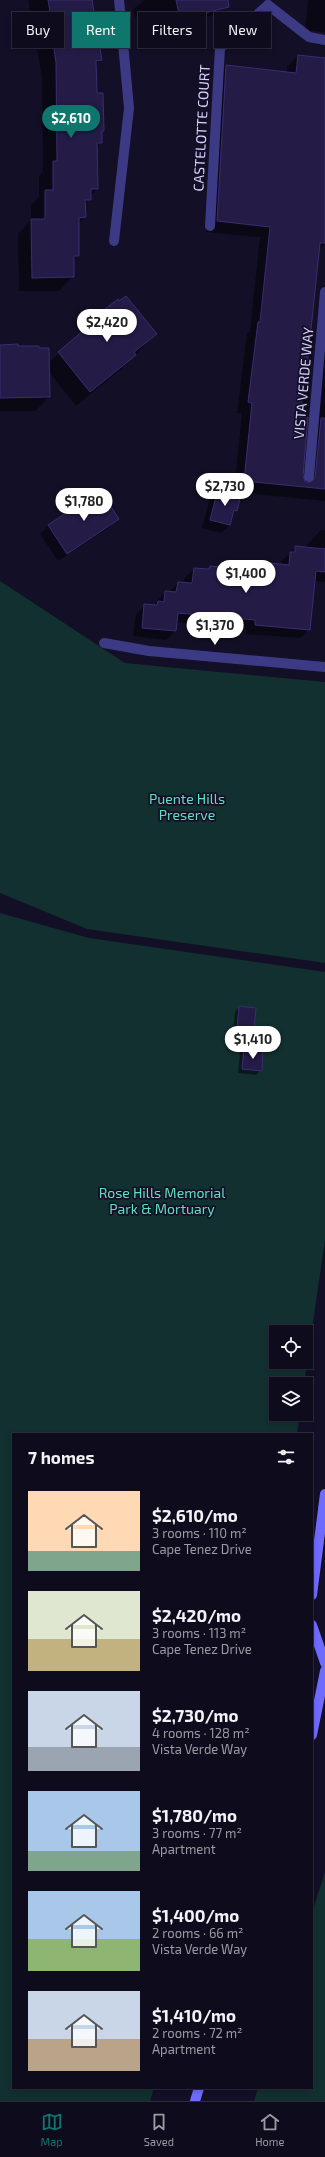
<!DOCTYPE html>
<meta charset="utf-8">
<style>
:root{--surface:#0e0b1c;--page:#171425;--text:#f1f3f6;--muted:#9b9ba3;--line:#2e2b3b;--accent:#0f766e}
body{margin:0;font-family:"Exo 2",sans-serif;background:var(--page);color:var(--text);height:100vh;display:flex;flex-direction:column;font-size:15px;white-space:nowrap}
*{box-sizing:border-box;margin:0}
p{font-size:13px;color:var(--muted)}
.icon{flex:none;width:22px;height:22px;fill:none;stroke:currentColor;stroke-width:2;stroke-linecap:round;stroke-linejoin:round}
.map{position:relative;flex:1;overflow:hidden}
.side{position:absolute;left:12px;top:1433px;width:301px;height:656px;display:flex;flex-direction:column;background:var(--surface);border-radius:0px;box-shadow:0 2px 6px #0003,0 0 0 1px var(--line)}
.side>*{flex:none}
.guide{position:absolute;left:12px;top:12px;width:301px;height:36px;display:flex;gap:8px}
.tools{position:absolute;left:269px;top:1325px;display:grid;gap:8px}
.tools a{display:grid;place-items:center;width:44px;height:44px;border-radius:0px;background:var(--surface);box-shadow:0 2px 6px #0003,0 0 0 1px var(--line);font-size:20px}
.price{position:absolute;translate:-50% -34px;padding:0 9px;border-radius:14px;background:#fff;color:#222;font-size:13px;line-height:26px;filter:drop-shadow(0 1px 2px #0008)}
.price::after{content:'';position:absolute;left:50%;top:24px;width:12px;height:9px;margin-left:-6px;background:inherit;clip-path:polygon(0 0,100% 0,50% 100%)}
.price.active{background:var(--accent);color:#fff}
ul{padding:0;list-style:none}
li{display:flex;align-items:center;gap:12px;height:100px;padding:0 16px}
li span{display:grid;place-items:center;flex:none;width:112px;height:80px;border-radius:0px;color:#555}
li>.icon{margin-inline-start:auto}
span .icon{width:48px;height:48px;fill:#fffc;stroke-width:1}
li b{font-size:17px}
h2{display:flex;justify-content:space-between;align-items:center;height:48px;padding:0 16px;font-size:17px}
.chip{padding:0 14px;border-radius:0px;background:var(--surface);box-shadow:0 2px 6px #0003,0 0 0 1px var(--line);font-size:14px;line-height:36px}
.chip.active{background:var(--accent);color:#fff}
.dock{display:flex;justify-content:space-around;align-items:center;height:56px;border-top:1px solid var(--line);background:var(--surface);font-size:11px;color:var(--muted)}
.dock a{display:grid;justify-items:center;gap:2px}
.dock .active{color:var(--accent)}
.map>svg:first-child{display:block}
.green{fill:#12302f;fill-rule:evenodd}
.shadow{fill:#0007}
.building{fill:#241b47;stroke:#3b2d73}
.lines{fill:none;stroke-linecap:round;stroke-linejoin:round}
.street{stroke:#3d3a85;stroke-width:10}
.secondary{stroke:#6f6bff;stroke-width:10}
.labels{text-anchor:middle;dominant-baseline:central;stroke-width:3.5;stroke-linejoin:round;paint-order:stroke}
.street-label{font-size:14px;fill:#d9d4ff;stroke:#130f26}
.park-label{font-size:14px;fill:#5fe0c0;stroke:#130f26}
</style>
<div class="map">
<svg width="325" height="2101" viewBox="0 0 325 2101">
<rect width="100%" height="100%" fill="#130f26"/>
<g class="green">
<polygon points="0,581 125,663 325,682 325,963 87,929 0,893"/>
<path d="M0 913 89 938 325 972V1240L304 1384H276V1414H300L297 1434H13V2088H154L150 2101H0ZM276 1332H306V1362H276Z"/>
<polygon points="325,1872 325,2101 254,2101 258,2088 312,2088 312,1913"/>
</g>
<g class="shadow">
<polygon points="28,0 91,0 101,60 96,65 96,94 102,131 101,142 96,147 97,189 84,205 84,217 78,224 78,256 73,261 73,276 59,291 19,291 18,234 31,220 31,205 39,197 39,176 43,172 42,76"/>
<polygon points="145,0 218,0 220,8 211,16 172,26 169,12 135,17 133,9"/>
<polygon points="308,0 325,0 325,32 305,30"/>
<polygon points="298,56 325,59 325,244 318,249 310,332 314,332 302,480 306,482 318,344 325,337 325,501 234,492 242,413 237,413 247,334 250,331 260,237 206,232 215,77 226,66 287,73 287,67"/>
<polygon points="117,301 156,334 121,369 76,406 49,372 49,397 35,411 0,411 0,346 48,363"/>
<polygon points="218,490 236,510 232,514 230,525 221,533 202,528 210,498"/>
<polygon points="99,492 117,519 109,527 58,561 40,534 48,526"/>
<polygon points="321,530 325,530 325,582 314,581 309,629 300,638 246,634 247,629 176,622 175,631 166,640 133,636 136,614 145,605 154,606 156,602 165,592 169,592 178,583 184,583 185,578 194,569 207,570 210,567 219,568 222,565 256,568 261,563 281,565 281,562 296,547 304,548"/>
<polygon points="239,1007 253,1029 249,1034 233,1032 235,1012"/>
<polygon points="244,1049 261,1070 256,1075 238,1073 240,1053"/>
</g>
<g class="building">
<polygon points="48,0 92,0 102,60 96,61 97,93 103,93 104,131 102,131 102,143 97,143 98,189 91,189 91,200 85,200 86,217 79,218 79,256 74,256 74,277 32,278 31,219 45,219 45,190 53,190 53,161 57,161 56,62 48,12 50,11"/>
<polygon points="176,0 228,0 229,7 180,19"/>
<polygon points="298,55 325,58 325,243 320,243 307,368 306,368 300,417 308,417 303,476 305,482 309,483 315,478 321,418 325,418 325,489 244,481 252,403 248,402 258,322 260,322 270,227 217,221 226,65 296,73"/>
<polygon points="126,296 157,334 134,352 136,355 90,392 58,352 103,314 101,312 118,299 119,301"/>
<polygon points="18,344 18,346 39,346 39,348 49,348 50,397 0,398 0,345"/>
<polygon points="218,489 241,495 237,511 234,510 230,525 210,520"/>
<polygon points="100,490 119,519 67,554 48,525"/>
<polygon points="295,546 325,549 325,572 316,571 310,630 255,625 255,620 178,613 176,631 142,628 144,604 157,605 158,601 164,602 165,591 176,592 178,582 192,583 194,568 209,569 210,566 221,567 221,564 260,568 261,562 289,565 290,552 295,552"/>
<polygon points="239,1006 256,1008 254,1030 237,1028"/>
<polygon points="244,1048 263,1050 262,1071 242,1069"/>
</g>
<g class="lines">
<g class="street">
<polyline points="268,5 309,37 325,40"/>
<polyline points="210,226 220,48 268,5"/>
<polyline points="114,241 129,108 119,0"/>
<polyline points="309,477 325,292"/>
<polyline points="104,643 149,651 325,667"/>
</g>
<g class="secondary">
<polyline points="312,1595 325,1494"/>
<polyline points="312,1625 325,1663"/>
<polyline points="312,1735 325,1671"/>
<polyline points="195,2101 199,2088"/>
</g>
</g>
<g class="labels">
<g class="street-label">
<text transform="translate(201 128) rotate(-87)">CASTELOTTE COURT</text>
<text transform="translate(303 383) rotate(-85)">VISTA VERDE WAY</text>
</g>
<g class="park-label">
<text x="187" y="798">Puente Hills<tspan x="187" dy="16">Preserve</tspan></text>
<text x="162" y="1192">Rose Hills Memorial<tspan x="162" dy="16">Park &amp; Mortuary</tspan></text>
</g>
</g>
</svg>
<div class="tools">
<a><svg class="icon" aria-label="locate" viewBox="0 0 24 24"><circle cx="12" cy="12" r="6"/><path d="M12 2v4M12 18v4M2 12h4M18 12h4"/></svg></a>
<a><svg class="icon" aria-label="layers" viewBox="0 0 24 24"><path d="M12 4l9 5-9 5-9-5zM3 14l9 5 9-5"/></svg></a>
</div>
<b class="price active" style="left:71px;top:139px">$2,610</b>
<b class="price" style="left:107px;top:343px">$2,420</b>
<b class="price" style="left:225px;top:507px">$2,730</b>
<b class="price" style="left:84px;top:522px">$1,780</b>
<b class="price" style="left:246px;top:594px">$1,400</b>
<b class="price" style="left:215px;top:646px">$1,370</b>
<b class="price" style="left:253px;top:1060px">$1,410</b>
<div class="guide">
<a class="chip">Buy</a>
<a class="chip active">Rent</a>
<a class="chip">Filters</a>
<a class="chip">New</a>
</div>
<section class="side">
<h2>7 homes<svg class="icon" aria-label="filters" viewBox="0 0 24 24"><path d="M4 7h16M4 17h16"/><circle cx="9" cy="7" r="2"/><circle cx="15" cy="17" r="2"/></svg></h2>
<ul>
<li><span style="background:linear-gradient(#ffd9b3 75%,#7fa58c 0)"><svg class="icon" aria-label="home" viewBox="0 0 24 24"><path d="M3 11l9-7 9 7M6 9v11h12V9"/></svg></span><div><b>$2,610/mo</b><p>3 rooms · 110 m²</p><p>Cape Tenez Drive</p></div></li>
<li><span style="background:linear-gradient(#dfe7d0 60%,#c2b280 0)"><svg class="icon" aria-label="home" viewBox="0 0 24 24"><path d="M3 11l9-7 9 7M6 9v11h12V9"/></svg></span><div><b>$2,420/mo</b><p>3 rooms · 113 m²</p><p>Cape Tenez Drive</p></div></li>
<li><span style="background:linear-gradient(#c9d6e8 70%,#9aa5b1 0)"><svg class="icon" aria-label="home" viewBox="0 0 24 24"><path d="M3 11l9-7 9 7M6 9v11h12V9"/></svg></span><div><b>$2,730/mo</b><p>4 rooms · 128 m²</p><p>Vista Verde Way</p></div></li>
<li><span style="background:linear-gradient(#a9c7e8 75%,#7fa58c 0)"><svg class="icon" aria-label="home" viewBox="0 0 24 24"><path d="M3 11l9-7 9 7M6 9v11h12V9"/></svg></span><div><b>$1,780/mo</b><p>3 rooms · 77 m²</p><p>Apartment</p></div></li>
<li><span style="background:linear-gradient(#a9c7e8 60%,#8fb573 0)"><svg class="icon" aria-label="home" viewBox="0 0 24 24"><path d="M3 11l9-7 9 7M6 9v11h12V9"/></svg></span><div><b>$1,400/mo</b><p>2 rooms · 66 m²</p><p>Vista Verde Way</p></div></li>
<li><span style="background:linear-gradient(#c9d6e8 60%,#b9a48a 0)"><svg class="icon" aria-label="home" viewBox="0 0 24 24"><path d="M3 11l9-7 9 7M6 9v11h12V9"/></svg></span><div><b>$1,410/mo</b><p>2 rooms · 72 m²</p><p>Apartment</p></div></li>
</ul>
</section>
</div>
<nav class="dock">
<a class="active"><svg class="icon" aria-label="map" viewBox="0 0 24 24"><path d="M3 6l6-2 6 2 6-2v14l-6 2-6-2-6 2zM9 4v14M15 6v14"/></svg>Map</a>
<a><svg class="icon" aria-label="saved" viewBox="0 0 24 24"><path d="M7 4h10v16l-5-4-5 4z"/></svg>Saved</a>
<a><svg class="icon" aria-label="home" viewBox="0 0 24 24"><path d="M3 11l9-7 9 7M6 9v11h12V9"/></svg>Home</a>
</nav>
